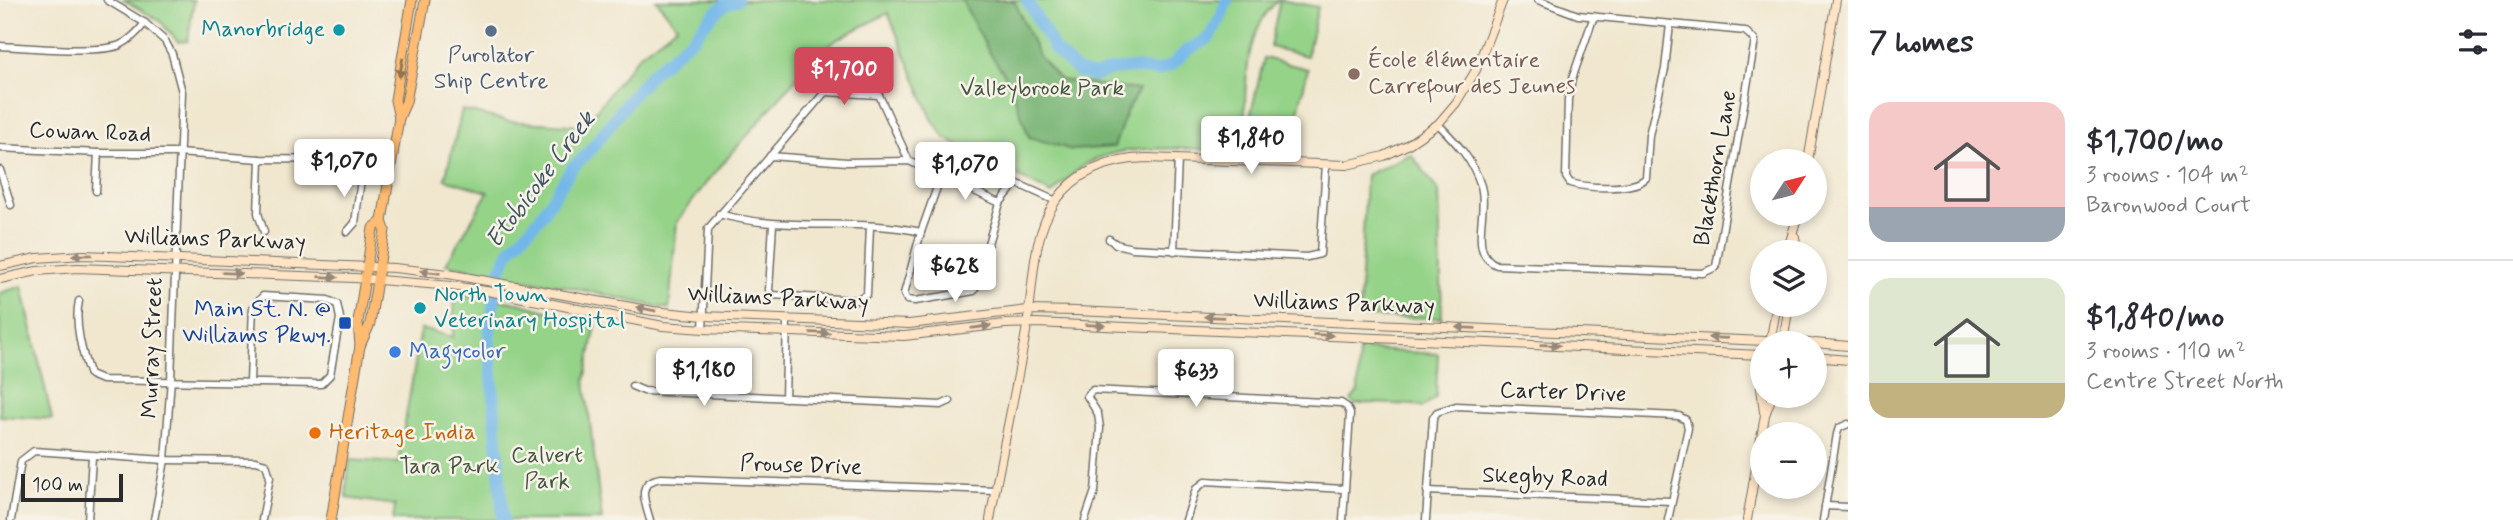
<!DOCTYPE html>
<meta charset="utf-8">
<style>
:root{--surface:#fff;--page:#f7f7f7;--text:#2b2b33;--muted:#7c7c81;--line:#e1e1e2;--accent:#d1495b}
body{margin:0;font-family:Mynerve,sans-serif;background:var(--page);color:var(--text);height:100vh;display:flex;flex-direction:column;font-size:26px;white-space:nowrap}
*{box-sizing:border-box;margin:0}
p{font-size:23px;color:var(--muted)}
.icon{flex:none;width:38px;height:38px;fill:none;stroke:currentColor;stroke-width:2;stroke-linecap:round;stroke-linejoin:round}
.map{position:relative;flex:1;overflow:hidden}
.panel{display:flex;flex-direction:column;background:var(--surface);width:665px}
.panel>*{flex:none}
.needle{width:46px;rotate:54deg}
.controls{position:absolute;left:1750px;top:149px;display:grid;gap:14px}
.controls a{display:grid;place-items:center;width:77px;height:77px;border-radius:50%;background:var(--surface);box-shadow:0 4px 10px #0003;font-size:35px}
.scale{position:absolute;left:21px;bottom:18px;width:102px;box-sizing:border-box;padding-left:7px;border:4px solid #2b2b2b;border-top:0;font-size:19px;line-height:24px;white-space:nowrap;color:#2b2b2b;-webkit-text-stroke:5px #f7f3e8;paint-order:stroke}
.price{position:absolute;translate:-50% -60px;padding:0 16px;border-radius:7px;background:#fff;color:#222;font-size:23px;line-height:46px;filter:drop-shadow(0 2px 4px #0008)}
.price::after{content:'';position:absolute;left:50%;top:42px;width:21px;height:16px;margin-left:-10px;background:inherit;clip-path:polygon(0 0,100% 0,50% 100%)}
.price.active{background:var(--accent);color:#fff}
ul{padding:0;list-style:none}
li{display:flex;align-items:center;gap:21px;height:175px;padding:0 21px}
li+li{border-top:2px solid var(--line)}
li span{display:grid;place-items:center;flex:none;width:196px;height:140px;border-radius:21px;color:#555}
li>.icon{margin-inline-start:auto}
span .icon{width:84px;height:84px;fill:#fffc;stroke-width:1}
li b{font-size:30px}
h2{display:flex;justify-content:space-between;align-items:center;height:84px;padding:0 21px;font-size:30px}
main{display:flex;flex:1;min-height:0}
.map>svg:first-child{display:block}
.green{fill:#95d389;stroke:#607f5a;stroke-width:2}
.forest{fill:#78b575;stroke:#527050;stroke-width:2}
.lines{fill:none;stroke-linecap:round;stroke-linejoin:round}
.river{stroke:#72b7e9;stroke-width:12}
.street-casing{stroke:#706d64;stroke-width:9}
.secondary-casing{stroke:#706d64;stroke-width:10}
.primary-casing{stroke:#706d64;stroke-width:11}
.street{stroke:#fff;stroke-width:6}
.secondary{stroke:#ffe4c6;stroke-width:8}
.primary{stroke:#febb71;stroke-width:9}
.oneway{fill:#94734e}
.oneway2{fill:#958878}
.culture-dot{fill:#0f9aa8;stroke:#f7f3e8;stroke-width:2.5}
.service-dot{fill:#5c6f8a;stroke:#f7f3e8;stroke-width:2.5}
.education-dot{fill:#8d6e63;stroke:#f7f3e8;stroke-width:2.5}
.transit-dot{fill:#1a4fb4;stroke:#f7f3e8;stroke-width:2.5}
.shop-dot{fill:#3f7fe0;stroke:#f7f3e8;stroke-width:2.5}
.food-dot{fill:#e8710a;stroke:#f7f3e8;stroke-width:2.5}
.labels{text-anchor:middle;dominant-baseline:central;stroke-width:5;stroke-linejoin:round;paint-order:stroke}
.culture-label{font-size:23px;fill:#0d838f;stroke:#f7f3e8;text-anchor:end}
.service-label{font-size:23px;fill:#4e5e75;stroke:#f7f3e8}
.education-label{font-size:23px;fill:#785e54;stroke:#f7f3e8;text-anchor:start}
.park-label{font-size:23px;fill:#465542;stroke:#f7f3e8}
.street-label{font-size:23px;fill:#2b2b2b;stroke:#f7f3e8}
.transit-label{font-size:23px;fill:#164399;stroke:#f7f3e8;text-anchor:end}
.shop-label{font-size:23px;fill:#366cbe;stroke:#f7f3e8;text-anchor:start}
.food-label{font-size:23px;fill:#c56008;stroke:#f7f3e8;text-anchor:start}
.water-label{font-size:24px;font-style:italic;fill:#405564;stroke:#f7f3e8}
</style>
<main>
<div class="map">
<svg width="1848" height="520" viewBox="0 0 1848 520">
<rect width="100%" height="100%" fill="#f7f3e8"/>
<filter id="ink" filterUnits="userSpaceOnUse"><feTurbulence type="fractalNoise" baseFrequency=".0143" numOctaves="2"/><feDisplacementMap in="SourceGraphic" scale="14" xChannelSelector="R" yChannelSelector="G"/><feConvolveMatrix kernelMatrix="1 2 1 2 8 2 1 2 1" color-interpolation-filters="sRGB"/></filter>
<filter id="wash" filterUnits="userSpaceOnUse"><feTurbulence type="fractalNoise" baseFrequency=".00686" numOctaves="4" result="noise"/><feDisplacementMap in="SourceGraphic" scale="28" xChannelSelector="R" yChannelSelector="G"/><feGaussianBlur stdDeviation="1.57" result="paint"/><feColorMatrix in="noise" values="0 0 0 0 0 0 0 0 0 0 0 0 0 0 0 0 0 1.4 0 .05"/><feComposite in="paint" operator="in"/></filter>
<g filter="url(#wash)">
<rect width="100%" height="100%" fill="#f1e7cf"/>
<g class="green">
<polygon points="124,0 194,0 188,41 178,42 160,21"/>
<path d="M656 0H1279C1239 32 1246 103 1244 150 1204 150 1135 143 1099 158 1080 165 1066 180 1052 194L946 139 932 119 888 13 838 39 817 54 707 182 677 222 669 309 560 285 516 279 446 264 488 192 445 179 462 110 508 121 584 126 639 55 677 26Z"/>
<polygon points="1280,0 1318,7 1307,56 1270,47"/>
<polygon points="1264,58 1308,69 1292,137 1248,126"/>
<polygon points="1411,154 1439,192 1442,318 1359,317 1366,175"/>
<polygon points="22,286 52,419 0,416 0,293"/>
<polygon points="455,293 518,303 596,325 585,381 602,520 393,520 395,505 347,498 346,487 350,460 398,463 421,329 453,337"/>
<polygon points="1359,349 1438,354 1436,397 1423,407 1416,405 1368,403 1355,405 1351,400 1358,392"/>
</g>
<polygon class="forest" points="962,0 1010,0 1015,2 1038,55 1060,80 1139,90 1127,110 1114,147 1072,150 1029,137 1009,81 989,52"/>
<g class="lines">
<g class="river">
<polyline points="1027,0 1055,50 1077,71 1094,76 1111,70 1134,68 1157,71 1172,65 1186,51 1208,39 1221,17 1227,0"/>
<polyline points="503,520 489,335 498,274 511,249 539,219 572,168 589,152 631,97 651,74 694,37 709,19 725,4 737,0"/>
</g>
</g>
</g>
<g filter="url(#ink)">
<g class="lines">
<g class="street-casing">
<g id="street">
<polyline points="107,0 145,23 165,41 172,54 182,92 171,379 165,460 154,520"/>
<path d="M1594 16 1572 79 1568 99 1566 177 1570 183C1587 188 1633 191 1646 178L1649 135 1665 69 1670 24"/>
<path d="M0 46C27 47 99 54 120 45 131 40 138 32 145 23"/>
<path d="M1438 124C1457 143 1473 160 1481 186 1489 212 1467 253 1497 265L1703 273 1716 267 1755 40 1745 31 1578 15 1538 0"/>
<polyline points="0,148 98,153 178,153 260,159 342,160 355,164 362,172 355,223 347,232"/>
<polyline points="770,156 847,162 909,161 1000,203"/>
<polyline points="260,159 258,213 264,232"/>
<polyline points="0,170 11,205"/>
<polyline points="941,176 921,232 904,294 907,300 915,301 974,291 1000,203 1016,183 1056,201"/>
<polyline points="96,191 98,153"/>
<path d="M719 214C785 233 855 217 921 232"/>
<polyline points="773,224 769,290 771,295 856,300 867,294 870,227"/>
<polyline points="1109,239 1116,244 1132,248 1307,257 1320,254 1326,165"/>
<polyline points="1174,251 1178,159"/>
<path d="M79 301C74 323 82 354 90 375L102 380 321 384 330 375 340 318 337 304 328 300 263 296 253 307 250 381"/>
<polyline points="703,329 708,229 825,92 879,95 909,161"/>
<polyline points="632,386 644,391 941,405 950,401"/>
<polyline points="785,398 787,320"/>
<polyline points="1427,491 1671,501"/>
<polyline points="1825,506 1848,507"/>
<polyline points="11,520 21,461 34,451 165,460 256,461 266,464 270,477 262,520"/>
<polyline points="88,520 92,457"/>
<path d="M650 520C645 502 635 482 661 478L995 490"/>
<polyline points="1085,520 1095,491 1100,428 1098,414 1087,396 1093,390 1341,403 1347,407 1350,414 1343,520"/>
<polyline points="1186,520 1196,489 1206,481 1344,489"/>
<polyline points="1426,520 1433,418 1437,412 1456,406 1679,416 1686,420 1688,428 1668,520"/>
<polyline points="1823,520 1837,434 1839,428 1848,424"/>
</g>
</g>
<g class="secondary-casing">
<g id="secondary">
<polyline points="1808,161 1836,0"/>
<polyline points="1795,237 1797,252"/>
<polyline points="1787,252 1798,214"/>
<polyline points="0,266 37,258 84,255 394,268 448,274 653,311 704,316 909,324 1028,310 1076,311 1810,343"/>
<polyline points="0,279 37,271 77,268 355,278 452,286 493,292 663,326 703,329 904,336 1005,324 1036,323 1762,355"/>
<polyline points="1770,343 1777,304"/>
<polyline points="1783,343 1789,304"/>
<polyline points="1815,343 1848,346"/>
<polyline points="1815,357 1848,360"/>
<polyline points="1762,382 1761,388 1764,412"/>
<path d="M990 520C1001 455 1016 391 1027 326 1034 284 1031 239 1055 202 1077 170 1110 159 1147 158L1347 165 1384 156 1407 145 1438 124 1456 103 1476 70 1503 0"/>
<polyline points="1747,520 1765,415 1772,396"/>
</g>
</g>
<g class="primary-casing">
<g id="primary">
<polyline points="399,118 395,100 412,0"/>
<polyline points="360,346 370,324 385,230 382,221 399,118 406,102 425,0"/>
<polyline points="331,520 360,346 358,322 373,228 382,221"/>
</g>
</g>
<use href="#street" class="street"/>
<use href="#secondary" class="secondary"/>
<use href="#primary" class="primary"/>
</g>
<defs><path id="oneway-solid" d="M-6-.8H1V-3.2L6.5 0L1 3.2V.8H-6Z" transform="scale(1.75)"/></defs>
<use class="oneway" href="#oneway-solid" transform="translate(401 68) rotate(100)"/>
<g class="oneway2">
<use href="#oneway-solid" transform="translate(82 255) rotate(179)"/>
<use href="#oneway-solid" transform="translate(430 272) rotate(-173)"/>
<use href="#oneway-solid" transform="translate(232 273) rotate(2)"/>
<use href="#oneway-solid" transform="translate(328 277) rotate(2)"/>
<use href="#oneway-solid" transform="translate(646 309) rotate(-169)"/>
<use href="#oneway-solid" transform="translate(1214 317) rotate(-178)"/>
<use href="#oneway-solid" transform="translate(1095 325) rotate(2)"/>
<use href="#oneway-solid" transform="translate(981 327) rotate(-8)"/>
<use href="#oneway-solid" transform="translate(1466 328) rotate(-178)"/>
<use href="#oneway-solid" transform="translate(820 333) rotate(2)"/>
<use href="#oneway-solid" transform="translate(1323 335) rotate(3)"/>
<use href="#oneway-solid" transform="translate(1718 338) rotate(-178)"/>
<use href="#oneway-solid" transform="translate(1550 345) rotate(2)"/>
</g>
</g>
<g class="culture-dot">
<circle cx="339" cy="30" r="7"/>
<circle cx="420" cy="308" r="7"/>
</g>
<circle class="service-dot" cx="491" cy="31" r="7"/>
<circle class="education-dot" cx="1354" cy="74" r="7"/>
<rect class="transit-dot" x="338" y="316" width="14" height="14" rx="3.5"/>
<circle class="shop-dot" cx="395" cy="352" r="7"/>
<circle class="food-dot" cx="315" cy="433" r="7"/>
<g class="labels">
<g class="culture-label">
<text x="325" y="30">Manorbridge</text>
<text x="434" y="295" text-anchor="start">North Town<tspan x="434" dy="26">Veterinary Hospital</tspan></text>
</g>
<g class="service-label">
<text x="491" y="56">Purolator<tspan x="491" dy="26">Ship Centre</tspan></text>
</g>
<g class="education-label">
<text x="1368" y="61">École élémentaire<tspan x="1368" dy="26">Carrefour des Jeunes</tspan></text>
</g>
<g class="park-label">
<text x="1042" y="89">Valleybrook Park</text>
<text x="547" y="456">Calvert<tspan x="547" dy="26">Park</tspan></text>
<text x="449" y="467">Tara Park</text>
</g>
<g class="street-label">
<text transform="translate(90 133) rotate(2)">Cowan Road</text>
<text transform="translate(1716 168) rotate(-80)">Blackthorn Lane</text>
<text transform="translate(215 240) rotate(2)">Williams Parkway</text>
<text transform="translate(778 299) rotate(3)">Williams Parkway</text>
<text transform="translate(1344 304) rotate(2)">Williams Parkway</text>
<text transform="translate(153 348) rotate(-88)">Murray Street</text>
<text transform="translate(1563 393) rotate(2)">Carter Drive</text>
<text transform="translate(801 466) rotate(2)">Prouse Drive</text>
<text transform="translate(1545 478) rotate(2)">Skegby Road</text>
</g>
<g class="transit-label">
<text x="331" y="310">Main St. N. @<tspan x="331" dy="26">Williams Pkwy.</tspan></text>
</g>
<g class="shop-label">
<text x="409" y="352">Magycolor</text>
</g>
<g class="food-label">
<text x="329" y="433">Heritage India</text>
</g>
<g class="water-label">
<text transform="translate(541 180) rotate(-53)">Etobicoke Creek</text>
</g>
</g>
</svg>
<div class="controls">
<a><svg class="needle" viewBox="-14 -14 28 28"><path d="M0-13l5 13h-10z" fill="#e53935"/><path d="M0 13l5-13h-10z" fill="#7c7c81"/></svg></a>
<a><svg class="icon" aria-label="layers" viewBox="0 0 24 24"><path d="M12 4l9 5-9 5-9-5zM3 14l9 5 9-5"/></svg></a>
<a>+</a>
<a>−</a>
</div>
<div class="scale">100 m</div>
<b class="price active" style="left:844px;top:107px">$1,700</b>
<b class="price" style="left:1251px;top:176px">$1,840</b>
<b class="price" style="left:344px;top:199px">$1,070</b>
<b class="price" style="left:965px;top:202px">$1,070</b>
<b class="price" style="left:955px;top:304px">$628</b>
<b class="price" style="left:704px;top:408px">$1,180</b>
<b class="price" style="left:1196px;top:409px">$633</b>
</div>
<section class="panel">
<h2>7 homes<svg class="icon" aria-label="filters" viewBox="0 0 24 24"><path d="M4 7h16M4 17h16"/><circle cx="9" cy="7" r="2"/><circle cx="15" cy="17" r="2"/></svg></h2>
<ul>
<li><span style="background:linear-gradient(#f6c9c9 75%,#9aa5b1 0)"><svg class="icon" aria-label="home" viewBox="0 0 24 24"><path d="M3 11l9-7 9 7M6 9v11h12V9"/></svg></span><div><b>$1,700/mo</b><p>3 rooms · 104 m²</p><p>Baronwood Court</p></div></li>
<li><span style="background:linear-gradient(#dfe7d0 75%,#c2b280 0)"><svg class="icon" aria-label="home" viewBox="0 0 24 24"><path d="M3 11l9-7 9 7M6 9v11h12V9"/></svg></span><div><b>$1,840/mo</b><p>3 rooms · 110 m²</p><p>Centre Street North</p></div></li>
</ul>
</section>
</main>
